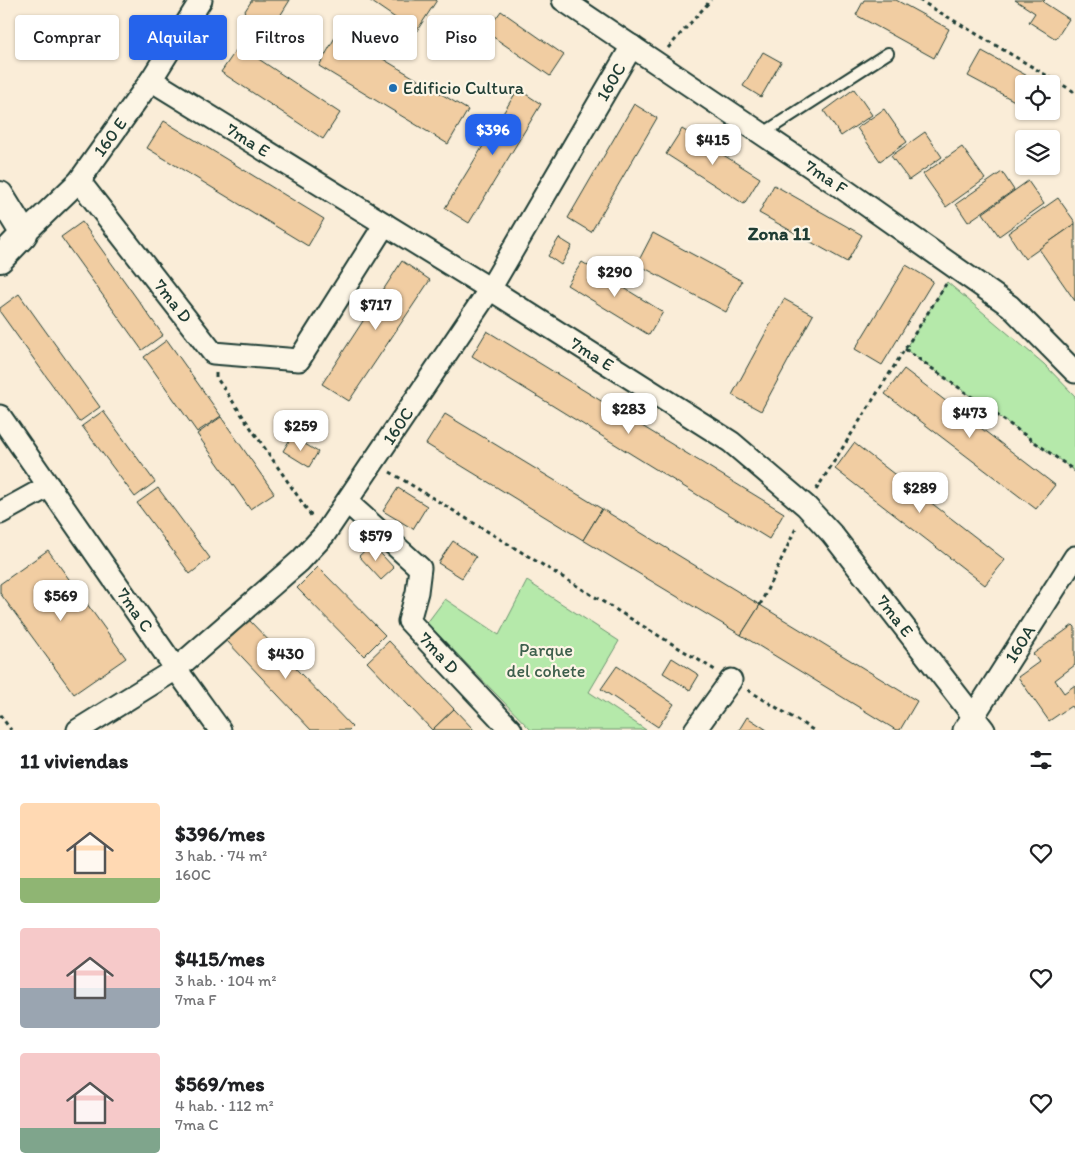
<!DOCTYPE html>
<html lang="es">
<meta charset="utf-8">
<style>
:root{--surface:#fff;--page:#f6f6f6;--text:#202124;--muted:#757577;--accent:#2563eb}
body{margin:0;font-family:Itim,sans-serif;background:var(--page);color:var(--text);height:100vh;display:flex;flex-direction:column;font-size:19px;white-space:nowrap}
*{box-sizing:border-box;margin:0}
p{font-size:16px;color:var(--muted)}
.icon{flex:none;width:28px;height:28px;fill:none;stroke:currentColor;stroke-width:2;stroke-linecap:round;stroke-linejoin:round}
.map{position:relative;height:730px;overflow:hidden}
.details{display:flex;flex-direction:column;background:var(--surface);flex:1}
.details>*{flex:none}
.top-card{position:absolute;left:15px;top:15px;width:500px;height:45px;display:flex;gap:10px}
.controls{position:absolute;left:1015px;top:75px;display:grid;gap:10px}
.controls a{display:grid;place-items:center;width:45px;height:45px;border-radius:5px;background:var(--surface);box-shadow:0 1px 4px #0004;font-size:25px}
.price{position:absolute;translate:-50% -42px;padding:0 11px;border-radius:10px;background:#fff;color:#222;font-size:16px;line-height:32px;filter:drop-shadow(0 1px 2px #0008)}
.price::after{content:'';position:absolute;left:50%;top:30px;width:15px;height:11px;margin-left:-8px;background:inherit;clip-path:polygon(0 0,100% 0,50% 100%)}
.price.current{background:var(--accent);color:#fff}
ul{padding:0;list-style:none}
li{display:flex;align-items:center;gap:15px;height:125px;padding:0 20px}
li span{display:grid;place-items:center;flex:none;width:140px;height:100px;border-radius:5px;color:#555}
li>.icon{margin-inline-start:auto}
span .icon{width:60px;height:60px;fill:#fffc;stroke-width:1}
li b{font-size:21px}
h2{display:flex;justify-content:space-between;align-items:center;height:60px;padding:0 20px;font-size:21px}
.pill{padding:0 18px;border-radius:5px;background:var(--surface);box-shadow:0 1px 4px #0004;font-size:18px;line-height:45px}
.pill.current{background:var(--accent);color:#fff}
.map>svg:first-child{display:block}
.green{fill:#b5e9aa;stroke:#6a936f}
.building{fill:#f1cda2;stroke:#1f3d34}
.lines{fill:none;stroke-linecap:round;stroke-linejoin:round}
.service-casing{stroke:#1f3d34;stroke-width:14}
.minor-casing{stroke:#1f3d34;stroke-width:25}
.tertiary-casing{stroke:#1f3d34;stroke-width:30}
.path{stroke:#1f3d34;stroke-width:3;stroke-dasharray:4 4;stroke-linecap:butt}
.service{stroke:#fcf5e5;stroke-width:10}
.minor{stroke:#fcf5e5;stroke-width:21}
.tertiary{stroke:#fcf5e5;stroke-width:26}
.poi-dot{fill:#1f6fb2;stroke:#fcf5e5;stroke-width:2}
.labels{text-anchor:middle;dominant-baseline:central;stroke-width:4.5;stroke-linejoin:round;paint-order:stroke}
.street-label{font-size:18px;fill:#1f3d34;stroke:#fcf5e5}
.poi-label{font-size:18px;fill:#1f3d34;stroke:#fcf5e5;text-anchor:start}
.park-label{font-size:18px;fill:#3d5f4c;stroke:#fcf5e5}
.neighbourhood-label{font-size:19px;font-weight:bold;fill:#1f3d34;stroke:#fcf5e5}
</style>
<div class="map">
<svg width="1075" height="730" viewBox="0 0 1075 730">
<rect width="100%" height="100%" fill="#faedd8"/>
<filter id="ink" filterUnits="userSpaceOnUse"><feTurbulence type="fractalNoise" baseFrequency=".02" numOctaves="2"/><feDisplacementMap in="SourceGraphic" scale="10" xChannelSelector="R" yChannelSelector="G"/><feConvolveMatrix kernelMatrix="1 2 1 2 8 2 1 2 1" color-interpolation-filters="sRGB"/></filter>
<g filter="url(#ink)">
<g class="green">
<polygon points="947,282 1044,364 1075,396 1075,471 905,349"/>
<polygon points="527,581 619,641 589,692 646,730 531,730 427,623 445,599 499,635"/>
</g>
<g class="building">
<polygon points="252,0 290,0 270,32 243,14"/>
<polygon points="369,0 437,0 416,32"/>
<polygon points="864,0 896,0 949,29 934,58 856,15"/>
<polygon points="1015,0 1045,0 1043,2 1069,19 1056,39 1029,22 1035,13"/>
<polygon points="501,11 564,55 550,76 486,32"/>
<polygon points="338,32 468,110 448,144 319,66"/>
<polygon points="239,46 340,113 323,139 221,72"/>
<polygon points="982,51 1042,84 1024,84 1024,106 968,76"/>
<polygon points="763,52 781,62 761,97 743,86"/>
<polygon points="518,89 541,104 469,223 445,208"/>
<polygon points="854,89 872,115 841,136 824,111"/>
<polygon points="1051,89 1058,92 1051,104"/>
<polygon points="634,104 657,118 591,232 568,218"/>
<polygon points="884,109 907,142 880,161 857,128"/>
<polygon points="164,121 324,219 308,246 147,148"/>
<polygon points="682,129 760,178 744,204 666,154"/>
<polygon points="925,132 942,157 909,180 891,156"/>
<polygon points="962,147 985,179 946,207 923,174"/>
<polygon points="1002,172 1014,190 968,222 956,204"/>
<polygon points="1028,181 1044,204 999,236 983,213"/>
<polygon points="774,185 862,235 847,262 759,213"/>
<polygon points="1058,198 1075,222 1075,224 1025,259 1008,233"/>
<polygon points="82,222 163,335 142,350 61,237"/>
<polygon points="1075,224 1075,301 1039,249"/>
<polygon points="653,233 742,281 726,312 637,264"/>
<polygon points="559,238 572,246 561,265 548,256"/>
<polygon points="402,261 430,280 349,401 322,384"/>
<polygon points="582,262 663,312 649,335 567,285"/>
<polygon points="906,265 933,281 882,365 855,349"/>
<polygon points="19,294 100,407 79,422 0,312 0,308"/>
<polygon points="784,299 813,315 761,411 732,395"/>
<polygon points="487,331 784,513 769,539 472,356"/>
<polygon points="167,340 221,416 197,432 144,357"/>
<polygon points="904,369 1055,485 1036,509 885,394"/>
<polygon points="103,411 155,482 135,497 82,426"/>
<polygon points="445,414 602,509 583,540 426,444"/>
<polygon points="221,417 274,493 250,509 197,434"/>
<polygon points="292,436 318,452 309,467 283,451"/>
<polygon points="854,443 1005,560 985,585 835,469"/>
<polygon points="158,488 210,558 190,574 137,503"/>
<polygon points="398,488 427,506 413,529 383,511"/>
<polygon points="602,509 760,605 741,635 583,540"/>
<polygon points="453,541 476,557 462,578 438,563"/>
<polygon points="372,544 394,568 381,580 359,556"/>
<polygon points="48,550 126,658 74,694 0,593 0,584"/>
<polygon points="318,567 385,635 364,656 297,588"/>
<polygon points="760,605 917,701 900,730 896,730 741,635"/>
<polygon points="249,620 352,727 349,730 311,730 227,641"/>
<polygon points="1073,625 1075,627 1075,665 1055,680 1064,693 1075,685 1075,712 1071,706 1049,721 1018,677 1039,662 1033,654"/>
<polygon points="389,641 454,709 432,730 367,662"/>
<polygon points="672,658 699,675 690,690 663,673"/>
<polygon points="617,666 674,704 658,727 601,689"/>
<polygon points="454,709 474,730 432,730"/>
<polygon points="747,717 767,730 739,730"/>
</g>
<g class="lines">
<g class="service-casing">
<polyline id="service" points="762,134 888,53"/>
</g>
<g class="minor-casing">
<g id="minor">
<polyline points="563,0 838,185 1010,306 1075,372"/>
<polyline points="151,80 490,289 731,442 806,506 832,534 984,730"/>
<polyline points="79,181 213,353 299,360 385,224"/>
<polyline points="24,234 79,181 151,80 201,0"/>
<polyline points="0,416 176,669 220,730"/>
<polyline points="347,502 420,568 417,592 409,621 511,730"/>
<polyline points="0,513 49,486"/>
<polyline points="78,730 176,669 300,561 324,535 490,289 632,46"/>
<polyline points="695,730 731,680"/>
<polyline points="964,730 973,717 1075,557"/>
</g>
</g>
<g class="tertiary-casing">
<polyline id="tertiary" points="0,195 24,234 0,259"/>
</g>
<g class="path">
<polyline points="919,0 1073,91 1075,89"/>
<polyline points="668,48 711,0"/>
<polyline points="905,349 1075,471"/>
<polyline points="216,373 216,377 312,517"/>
<polyline points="390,472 715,670"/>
<polyline points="816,490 946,284"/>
<polyline points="760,605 797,526"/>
<polyline points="748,690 813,730"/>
<polyline points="0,715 11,730"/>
</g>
<use href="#service" class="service"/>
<use href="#minor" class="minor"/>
<use href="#tertiary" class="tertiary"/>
</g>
</g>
<circle class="poi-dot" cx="393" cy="88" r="5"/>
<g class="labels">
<g class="street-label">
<text transform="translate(611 82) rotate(-60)">160C</text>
<text transform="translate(110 137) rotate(-54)">160 E</text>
<text transform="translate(248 140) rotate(32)">7ma E</text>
<text transform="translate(826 177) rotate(34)">7ma F</text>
<text transform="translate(173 301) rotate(52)">7ma D</text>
<text transform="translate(592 354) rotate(32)">7ma E</text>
<text transform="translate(398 426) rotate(-56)">160C</text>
<text transform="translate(135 610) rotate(55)">7ma C</text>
<text transform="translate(895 616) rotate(52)">7ma E</text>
<text transform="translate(1020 644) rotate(-58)">160A</text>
<text transform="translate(439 653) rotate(47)">7ma D</text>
</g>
<g class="poi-label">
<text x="403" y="88">Edificio Cultura</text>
</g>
<g class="park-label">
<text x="546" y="650">Parque<tspan x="546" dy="21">del cohete</tspan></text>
</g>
<g class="neighbourhood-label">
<text x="779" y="233">Zona 11</text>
</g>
</g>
</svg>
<div class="controls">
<a><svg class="icon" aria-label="locate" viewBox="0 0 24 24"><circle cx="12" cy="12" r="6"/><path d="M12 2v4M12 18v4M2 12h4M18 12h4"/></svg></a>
<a><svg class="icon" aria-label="layers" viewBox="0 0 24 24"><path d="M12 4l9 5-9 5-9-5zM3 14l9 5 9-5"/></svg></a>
</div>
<b class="price current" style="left:493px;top:156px">$396</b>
<b class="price" style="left:713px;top:166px">$415</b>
<b class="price" style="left:615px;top:298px">$290</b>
<b class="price" style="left:376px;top:331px">$717</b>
<b class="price" style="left:629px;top:435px">$283</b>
<b class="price" style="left:970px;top:439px">$473</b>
<b class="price" style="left:301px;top:452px">$259</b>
<b class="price" style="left:920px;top:514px">$289</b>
<b class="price" style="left:376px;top:562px">$579</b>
<b class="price" style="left:61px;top:622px">$569</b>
<b class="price" style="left:286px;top:680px">$430</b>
<div class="top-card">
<a class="pill">Comprar</a>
<a class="pill current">Alquilar</a>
<a class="pill">Filtros</a>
<a class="pill">Nuevo</a>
<a class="pill">Piso</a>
</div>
</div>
<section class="details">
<h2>11 viviendas<svg class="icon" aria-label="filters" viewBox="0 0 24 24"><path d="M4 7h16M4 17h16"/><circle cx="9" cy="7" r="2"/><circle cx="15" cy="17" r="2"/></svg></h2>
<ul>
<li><span style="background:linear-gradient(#ffd9b3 75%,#8fb573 0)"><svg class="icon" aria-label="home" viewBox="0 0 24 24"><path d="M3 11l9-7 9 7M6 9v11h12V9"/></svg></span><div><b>$396/mes</b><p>3 hab. · 74 m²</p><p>160C</p></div><svg class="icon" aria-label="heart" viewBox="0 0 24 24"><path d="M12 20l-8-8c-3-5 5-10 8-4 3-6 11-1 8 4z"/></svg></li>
<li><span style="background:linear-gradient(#f6c9c9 60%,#9aa5b1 0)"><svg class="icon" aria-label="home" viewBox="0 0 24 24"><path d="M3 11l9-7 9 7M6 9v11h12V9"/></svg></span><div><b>$415/mes</b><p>3 hab. · 104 m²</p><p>7ma F</p></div><svg class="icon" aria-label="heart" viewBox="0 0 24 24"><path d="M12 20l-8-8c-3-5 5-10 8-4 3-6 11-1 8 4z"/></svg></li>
<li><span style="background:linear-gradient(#f6c9c9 75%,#7fa58c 0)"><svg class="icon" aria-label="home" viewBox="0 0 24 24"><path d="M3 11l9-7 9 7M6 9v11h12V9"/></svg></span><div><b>$569/mes</b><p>4 hab. · 112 m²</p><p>7ma C</p></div><svg class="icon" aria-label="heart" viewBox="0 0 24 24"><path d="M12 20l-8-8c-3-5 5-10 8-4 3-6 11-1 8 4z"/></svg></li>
</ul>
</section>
